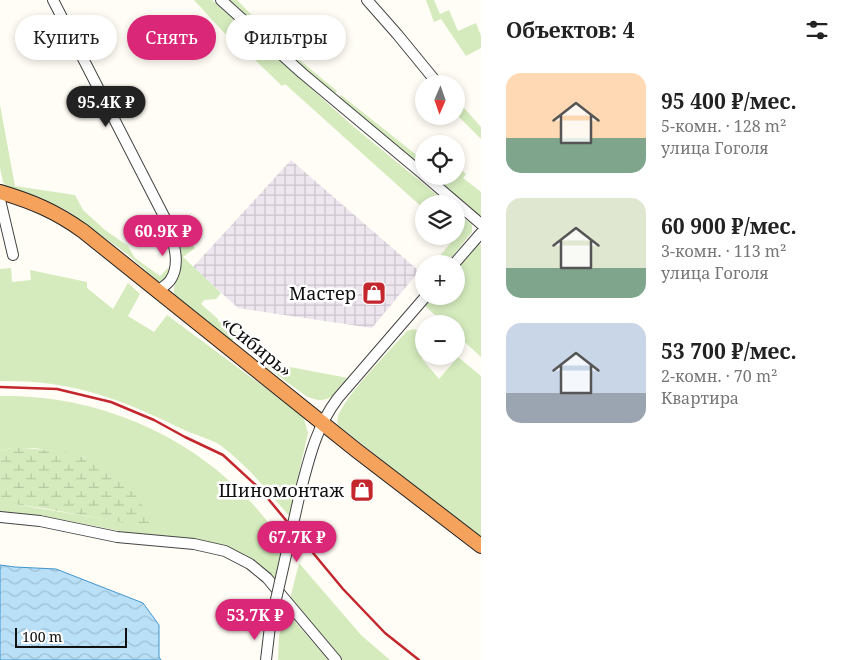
<!DOCTYPE html>
<html lang="ru">
<meta charset="utf-8">
<style>
:root{--surface:#fff;--page:#f6f6f6;--text:#222;--muted:#767676;--accent:#db2777}
body{margin:0;font-family:"Noto Serif",serif;background:var(--page);color:var(--text);height:100vh;display:flex;flex-direction:column;font-size:19px;white-space:nowrap}
*{box-sizing:border-box;margin:0}
p{font-size:16px;color:var(--muted)}
.icon{flex:none;width:28px;height:28px;fill:none;stroke:currentColor;stroke-width:2;stroke-linecap:round;stroke-linejoin:round}
.map{position:relative;flex:1;overflow:hidden}
.panel{display:flex;flex-direction:column;background:var(--surface);width:375px}
.panel>*{flex:none}
.hud{position:absolute;left:15px;top:15px;width:390px;height:45px;display:flex;gap:10px}
.needle{width:32px;rotate:182deg}
.controls{position:absolute;left:415px;top:75px;display:grid;gap:10px}
.controls a{display:grid;place-items:center;width:50px;height:50px;border-radius:50%;background:var(--surface);box-shadow:0 2px 8px #0003;font-size:25px}
.scale{position:absolute;left:15px;bottom:12px;width:112px;box-sizing:border-box;padding-left:5px;border:2px solid #111;border-top:0;font-size:14px;line-height:18px;white-space:nowrap;color:#111;-webkit-text-stroke:4px #fff;paint-order:stroke}
.price{position:absolute;translate:-50% -42px;padding:0 11px;border-radius:18px;background:var(--accent);color:#fff;font-size:16px;line-height:32px;filter:drop-shadow(0 1px 2px #0008)}
.price::after{content:'';position:absolute;left:50%;top:30px;width:15px;height:11px;margin-left:-8px;background:inherit;clip-path:polygon(0 0,100% 0,50% 100%)}
.price.active{background:#222;color:#fff}
ul{padding:0;list-style:none}
li{display:flex;align-items:center;gap:15px;height:125px;padding:0 25px}
li span{display:grid;place-items:center;flex:none;width:140px;height:100px;border-radius:15px;color:#555}
li>.icon{margin-inline-start:auto}
span .icon{width:60px;height:60px;fill:#fffc;stroke-width:1}
li b{font-size:21px}
h2{display:flex;justify-content:space-between;align-items:center;height:60px;padding:0 25px;font-size:21px}
.chip{padding:0 18px;border-radius:22px;background:var(--surface);box-shadow:0 2px 8px #0003;font-size:18px;line-height:45px}
.chip.active{background:var(--accent);color:#fff}
main{display:flex;flex:1;min-height:0}
.map>svg:first-child{display:block}
.industrial{fill:url(#industrial-grid)}
.grass{fill:#d5ebbd}
.wetland{fill:url(#wetland-marsh)}
.water{fill:url(#water-waves);stroke:#3f96cf}
.lines{fill:none;stroke-linecap:round;stroke-linejoin:round}
.minor-casing{stroke:#444;stroke-width:12}
.highway-casing{stroke:#222;stroke-width:16}
.minor{stroke:#fff;stroke-width:10}
.highway{stroke:#f5a25d;stroke-width:14}
.rail{stroke:#c4262e;stroke-width:2.5}
.minor-bridge-casing{stroke:#444;stroke-width:12;stroke-linecap:butt}
.minor-bridge{stroke:#fff;stroke-width:10}
.labels{text-anchor:middle;dominant-baseline:central;stroke-width:5;stroke-linejoin:round;paint-order:stroke}
.poi-label{font-size:18px;fill:#111;stroke:#fff;text-anchor:end}
.street-label{font-size:18px;fill:#111;stroke:#fff}
</style>
<main>
<div class="map">
<svg width="481" height="660" viewBox="0 0 481 660">
<defs>
<pattern id="industrial-grid" width="8" height="8" patternUnits="userSpaceOnUse" patternTransform="scale(1.25)"><rect width="8" height="8" fill="#eee6ef"/><path d="M0 4h8M4 0v8" fill="none" stroke="#cbc4cc"/></pattern>
<pattern id="wetland-marsh" width="20" height="14" patternUnits="userSpaceOnUse" patternTransform="scale(1.25)"><rect width="20" height="14" fill="#d5ebbd"/><path d="M1 5h8M5 5V1M11 12h8M15 12V8" fill="none" stroke="#b6c8a1"/></pattern>
<pattern id="water-waves" width="16" height="10" patternUnits="userSpaceOnUse" patternTransform="scale(1.25)"><rect width="16" height="10" fill="#b9e0f7"/><path d="M0 5q4-4 8 0t8 0" fill="none" stroke="#9ebfd3"/></pattern>
</defs>
<rect width="100%" height="100%" fill="#fffdf5"/>
<polygon class="industrial" points="291,160 419,271 372,328 238,308 193,267"/>
<g class="grass">
<polygon points="194,0 212,0 354,127 448,204 424,204 424,209 285,84 282,86 251,56 248,59"/>
<polygon points="225,0 237,0 280,44 337,91 334,95"/>
<polygon points="426,0 434,0 440,14 449,10 458,31 476,23 481,36 481,48 466,56 441,19 434,22"/>
<polygon points="341,95 424,161 424,171 337,99"/>
<polygon points="456,99 481,127 481,139 456,114"/>
<polygon points="0,105 15,186 75,195 83,210 105,230 128,246 135,258 160,276 170,266 172,260 168,276 164,281 158,281 127,254 68,211 39,197 7,187 3,182 0,168"/>
<polygon points="456,166 466,174 463,178 481,192 481,215 478,215 430,176 456,176"/>
<polygon points="456,211 472,225 472,232 446,264 433,264 454,239 451,236 456,236"/>
<path d="M181 225 195 248 183 257 221 293 216 299 204 300 201 304 218 319V321L238 333 232 341 174 294C173 285 178 278 179 269 182 255 178 242 175 228Z"/>
<polygon points="480,244 481,245 481,357 456,334 456,324 445,324 424,305 432,296 456,296 456,269"/>
<path d="M11 268 12 282 31 280 30 270 87 282V288L113 309 128 283 140 294 128 316 154 332 167 315 299 413 304 419 308 433 289 516C268 491 247 465 220 445 209 438 194 435 182 429 119 398 71 380 0 381V269Z"/>
<path d="M413 329C427 331 423 348 422 359L439 379 458 357 481 376V538L338 425C337 422 337 421 338 417 343 398 392 348 407 331Z"/>
<path d="M258 361 348 378C336 394 328 407 306 396Z"/>
<path d="M0 396C91 394 184 431 247 498 261 512 273 529 285 545L276 583 233 550 215 543 189 538 125 532 39 515 0 512V504H13L153 527 85 457 35 448H12L0 451Z"/>
<polygon points="299,563 361,635 390,660 342,660 290,599"/>
<polygon points="286,611 328,660 278,660 279,636"/>
</g>
<path class="wetland" d="M12 448C47 448 106 454 130 484 139 496 146 514 154 528L42 508 13 504H0V451Z"/>
<polygon class="water" points="0,565 15,567 56,569 143,603 159,625 159,657 161,660 0,660"/>
<g class="lines">
<g class="minor-casing">
<g id="minor">
<path d="M53 0 169 226C173 242 181 263 171 279 169 283 163 287 159 290"/>
<polyline points="221,0 302,73 424,175"/>
<polyline points="367,0 397,34 438,84"/>
<polyline points="425,176 481,224"/>
<polyline points="0,200 13,255"/>
<polyline points="454,264 481,233"/>
<path d="M300 493C309 459 316 427 338 398L426 296"/>
<polyline points="0,517 40,521 117,537 194,544 225,551 250,564 267,578 336,660"/>
<polyline points="266,660 270,626"/>
</g>
</g>
<g class="highway-casing">
<path id="highway" d="M0 192C33 202 55 211 83 231L356 450 481 546"/>
</g>
<use href="#minor" class="minor"/>
<use href="#highway" class="highway"/>
<polyline class="rail" points="0,387 57,389 111,402 154,420 185,437 223,455 260,489 343,589 385,633 419,660"/>
<g class="minor-bridge-casing">
<polyline id="minor-bridge" points="270,626 300,493"/>
</g>
<use href="#minor-bridge" class="minor-bridge"/>
</g>
<defs>
<g id="shop-square" transform="scale(1.25)"><rect x="-9" y="-9" width="18" height="18" rx="4" fill="#c4262e" stroke="#fff"/><path d="M-5-2.5h2.3a2.7 3.5 0 0 1 5.4 0H5L5.5 6h-11ZM-1.5-2.5h3a1.5 2.3 0 0 0-3 0Z" fill="#fff"/></g>
</defs>
<g fill-rule="evenodd">
<use href="#shop-square" x="374" y="293"/>
<use href="#shop-square" x="362" y="490"/>
</g>
<g class="labels">
<g class="poi-label">
<text x="356" y="293">Мастер</text>
<text x="344" y="490">Шиномонтаж</text>
</g>
<g class="street-label">
<text transform="translate(257 346) rotate(39)">«Сибирь»</text>
</g>
</g>
</svg>
<div class="controls">
<a><svg class="needle" viewBox="-14 -14 28 28"><path d="M0-13l5 13h-10z" fill="#e53935"/><path d="M0 13l5-13h-10z" fill="#767676"/></svg></a>
<a><svg class="icon" aria-label="locate" viewBox="0 0 24 24"><circle cx="12" cy="12" r="6"/><path d="M12 2v4M12 18v4M2 12h4M18 12h4"/></svg></a>
<a><svg class="icon" aria-label="layers" viewBox="0 0 24 24"><path d="M12 4l9 5-9 5-9-5zM3 14l9 5 9-5"/></svg></a>
<a>+</a>
<a>−</a>
</div>
<div class="scale">100 m</div>
<b class="price active" style="left:106px;top:128px">95.4K ₽</b>
<b class="price" style="left:163px;top:257px">60.9K ₽</b>
<b class="price" style="left:297px;top:563px">67.7K ₽</b>
<b class="price" style="left:255px;top:641px">53.7K ₽</b>
<div class="hud">
<a class="chip">Купить</a>
<a class="chip active">Снять</a>
<a class="chip">Фильтры</a>
</div>
</div>
<section class="panel">
<h2>Объектов: 4<svg class="icon" aria-label="filters" viewBox="0 0 24 24"><path d="M4 7h16M4 17h16"/><circle cx="9" cy="7" r="2"/><circle cx="15" cy="17" r="2"/></svg></h2>
<ul>
<li><span style="background:linear-gradient(#ffd9b3 65%,#7fa58c 0)"><svg class="icon" aria-label="home" viewBox="0 0 24 24"><path d="M3 11l9-7 9 7M6 9v11h12V9"/></svg></span><div><b>95 400 ₽/мес.</b><p>5-комн. · 128 m²</p><p>улица Гоголя</p></div></li>
<li><span style="background:linear-gradient(#dfe7d0 70%,#7fa58c 0)"><svg class="icon" aria-label="home" viewBox="0 0 24 24"><path d="M3 11l9-7 9 7M6 9v11h12V9"/></svg></span><div><b>60 900 ₽/мес.</b><p>3-комн. · 113 m²</p><p>улица Гоголя</p></div></li>
<li><span style="background:linear-gradient(#c9d6e8 70%,#9aa5b1 0)"><svg class="icon" aria-label="home" viewBox="0 0 24 24"><path d="M3 11l9-7 9 7M6 9v11h12V9"/></svg></span><div><b>53 700 ₽/мес.</b><p>2-комн. · 70 m²</p><p>Квартира</p></div></li>
</ul>
</section>
</main>
